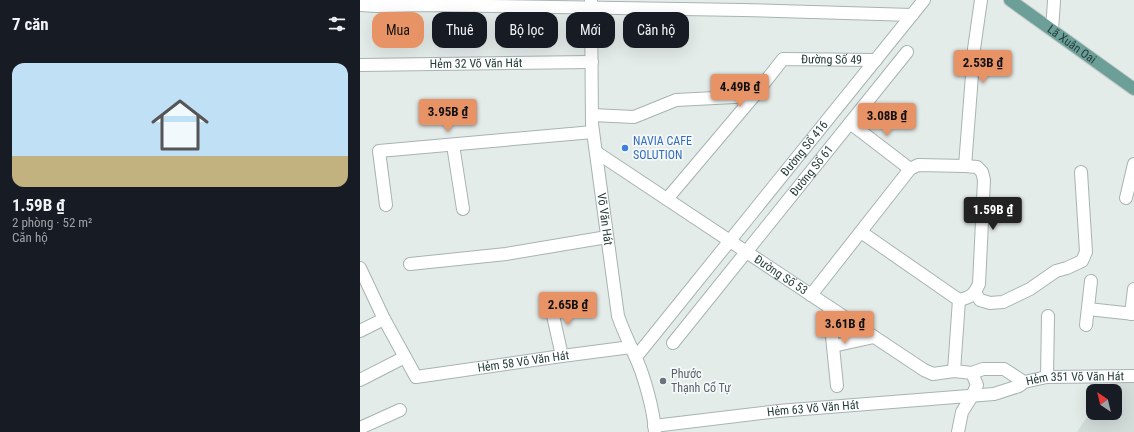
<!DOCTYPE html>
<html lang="vi">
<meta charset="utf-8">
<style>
:root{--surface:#171b24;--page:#242831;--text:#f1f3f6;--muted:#9ea1a6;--line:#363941;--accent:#e89366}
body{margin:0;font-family:"Roboto Condensed",sans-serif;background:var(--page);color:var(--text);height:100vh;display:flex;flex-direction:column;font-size:15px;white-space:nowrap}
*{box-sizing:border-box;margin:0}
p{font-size:13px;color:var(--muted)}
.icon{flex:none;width:22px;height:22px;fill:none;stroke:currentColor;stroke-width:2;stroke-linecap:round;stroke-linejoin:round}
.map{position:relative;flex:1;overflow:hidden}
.side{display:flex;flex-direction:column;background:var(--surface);width:360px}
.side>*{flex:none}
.top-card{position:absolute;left:12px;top:12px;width:380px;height:36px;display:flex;gap:8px}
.needle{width:26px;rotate:325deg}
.buttons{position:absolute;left:726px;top:384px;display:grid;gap:8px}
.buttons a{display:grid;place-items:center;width:36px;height:36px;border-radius:8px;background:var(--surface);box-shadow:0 4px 16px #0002;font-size:20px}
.price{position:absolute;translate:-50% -34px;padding:0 9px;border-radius:4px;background:var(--accent);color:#111;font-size:13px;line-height:26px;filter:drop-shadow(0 1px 2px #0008)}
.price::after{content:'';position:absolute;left:50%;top:24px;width:12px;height:9px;margin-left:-6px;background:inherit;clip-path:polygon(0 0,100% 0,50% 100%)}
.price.selected{background:#222;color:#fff}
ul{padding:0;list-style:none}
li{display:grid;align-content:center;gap:8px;height:212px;padding:0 12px}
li+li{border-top:1px solid var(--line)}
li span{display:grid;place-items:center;height:124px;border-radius:12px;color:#555}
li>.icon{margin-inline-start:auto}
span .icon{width:72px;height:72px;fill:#fffc;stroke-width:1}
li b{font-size:17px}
h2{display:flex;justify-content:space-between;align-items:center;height:48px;padding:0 12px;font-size:17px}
.chip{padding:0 14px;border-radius:12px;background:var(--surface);box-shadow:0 4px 16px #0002;font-size:14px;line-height:36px}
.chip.selected{background:var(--accent);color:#111}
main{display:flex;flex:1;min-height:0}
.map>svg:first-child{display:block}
.built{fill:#d2dcd9}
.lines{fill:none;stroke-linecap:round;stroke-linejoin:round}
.minor-casing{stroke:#a7b4b1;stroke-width:14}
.major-casing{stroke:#c2c9c8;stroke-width:14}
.minor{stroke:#fff;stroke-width:12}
.major{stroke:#6c9f97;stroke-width:12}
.shop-dot{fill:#3f7fe0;stroke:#f4f9f7;stroke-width:1.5}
.worship-dot{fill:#6b7280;stroke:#f4f9f7;stroke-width:1.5}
.labels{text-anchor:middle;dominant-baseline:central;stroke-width:3.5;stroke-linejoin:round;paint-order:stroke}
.street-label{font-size:12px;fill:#253d39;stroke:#f4f9f7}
.shop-label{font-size:12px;fill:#366cbe;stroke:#f4f9f7;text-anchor:start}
.worship-label{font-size:12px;fill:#5b616d;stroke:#f4f9f7;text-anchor:start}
</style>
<main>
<section class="side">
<h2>7 căn<svg class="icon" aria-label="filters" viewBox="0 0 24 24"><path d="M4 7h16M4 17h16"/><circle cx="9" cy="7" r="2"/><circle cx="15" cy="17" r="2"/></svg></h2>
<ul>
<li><span style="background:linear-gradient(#bfe0f5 75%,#c2b280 0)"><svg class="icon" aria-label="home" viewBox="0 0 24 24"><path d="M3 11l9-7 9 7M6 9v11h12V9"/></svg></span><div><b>1.59B ₫</b><p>2 phòng · 52 m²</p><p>Căn hộ</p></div></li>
</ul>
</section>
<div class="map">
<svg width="774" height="432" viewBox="0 0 774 432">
<rect width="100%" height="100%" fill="#e4ecea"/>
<polygon class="built" points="752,381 774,382 774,432 717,432 733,408 733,413 755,413 755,391 745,391"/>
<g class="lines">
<g class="minor-casing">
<g id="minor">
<path id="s1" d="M231 1 232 124 258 316C263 330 269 343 275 356 284 375 294 411 295 432"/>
<polyline points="0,5 16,6 65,5 383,10 552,15"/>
<polyline points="692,30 694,1"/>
<path id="s2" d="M0 65 232 62"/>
<path id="s3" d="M232 115 274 117 316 100 394 96 423 59 516 60"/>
<polyline points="490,123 550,169"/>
<polyline points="93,145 103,209"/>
<path id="s4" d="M236 152 564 370 573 374 594 371 612 373 617 385 612 396 602 412 598 432"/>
<polyline points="605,166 614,49 621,0"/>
<polyline points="766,198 774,164"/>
<polyline points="307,199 394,96"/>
<polyline points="26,205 19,151 233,132"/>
<polyline points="50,264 146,254 247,237"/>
<path id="s5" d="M0 268 24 319 56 377 202 356 271 347"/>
<polyline points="615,293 620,300 630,303 643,302 670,289 696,271 707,268 722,261 726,252 721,172"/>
<path d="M451 295 550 169 558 165 605 166 617 167 622 172 624 180 619 284C614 295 611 297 599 300L501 232"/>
<polyline points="190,302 202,356"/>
<polyline points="469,307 477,386"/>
<polyline points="728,309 774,314"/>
<polyline points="771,314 774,289"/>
<polyline points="726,325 731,281"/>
<polyline points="0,331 24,319"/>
<path id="s6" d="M313 343 547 52"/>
<polyline points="473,346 514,337"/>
<path id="s7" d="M276 357 564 0"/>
<polyline points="594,371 599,300"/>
<path id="s8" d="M612 373 623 369H644L664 382 687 377 774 376"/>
<polyline points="687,377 688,316"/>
<polyline points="0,380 45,357"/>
<path id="s9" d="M294 426 418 411 634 394 659 386 664 382"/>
<polyline points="0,428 40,410"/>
</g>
</g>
<g class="major-casing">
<g id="major">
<path id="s10" d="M650 0 774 89"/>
</g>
</g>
<use href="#minor" class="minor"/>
<use href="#major" class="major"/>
</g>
<circle class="shop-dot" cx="265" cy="148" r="4"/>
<circle class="worship-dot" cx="303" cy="381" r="4"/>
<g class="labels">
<g class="street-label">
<text stroke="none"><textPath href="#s10" startOffset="76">Lã Xuân Oai</textPath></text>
<text stroke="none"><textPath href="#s3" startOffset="261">Đường Số 49</textPath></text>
<text stroke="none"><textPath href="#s2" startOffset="116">Hẻm 32 Võ Văn Hát</textPath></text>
<text stroke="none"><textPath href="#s7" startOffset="268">Đường Số 416</textPath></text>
<text stroke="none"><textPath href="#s6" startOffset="221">Đường Số 61</textPath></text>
<text stroke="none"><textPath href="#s1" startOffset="219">Võ Văn Hát</textPath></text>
<text stroke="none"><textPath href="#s4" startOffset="222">Đường Số 53</textPath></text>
<text stroke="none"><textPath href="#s5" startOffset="231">Hẻm 58 Võ Văn Hát</textPath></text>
<text stroke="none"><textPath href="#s8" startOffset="108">Hẻm 351 Võ Văn Hát</textPath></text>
<text stroke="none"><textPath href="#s9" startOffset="160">Hẻm 63 Võ Văn Hát</textPath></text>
</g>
<g class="shop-label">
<text x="273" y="141">NAVIA CAFE<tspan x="273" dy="14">SOLUTION</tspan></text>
</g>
<g class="worship-label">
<text x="311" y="374">Phước<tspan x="311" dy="14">Thạnh Cổ Tự</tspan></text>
</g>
</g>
</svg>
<div class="buttons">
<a><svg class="needle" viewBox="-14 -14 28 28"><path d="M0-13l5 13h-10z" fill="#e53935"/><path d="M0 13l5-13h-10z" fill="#9ea1a6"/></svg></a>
</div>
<b class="price" style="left:623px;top:84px">2.53B ₫</b>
<b class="price" style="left:380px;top:108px">4.49B ₫</b>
<b class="price" style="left:88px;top:133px">3.95B ₫</b>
<b class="price" style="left:527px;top:137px">3.08B ₫</b>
<b class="price selected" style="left:633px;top:231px">1.59B ₫</b>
<b class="price" style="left:208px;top:326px">2.65B ₫</b>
<b class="price" style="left:485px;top:345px">3.61B ₫</b>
<div class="top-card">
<a class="chip selected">Mua</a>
<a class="chip">Thuê</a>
<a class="chip">Bộ lọc</a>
<a class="chip">Mới</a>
<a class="chip">Căn hộ</a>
</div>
</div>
</main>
